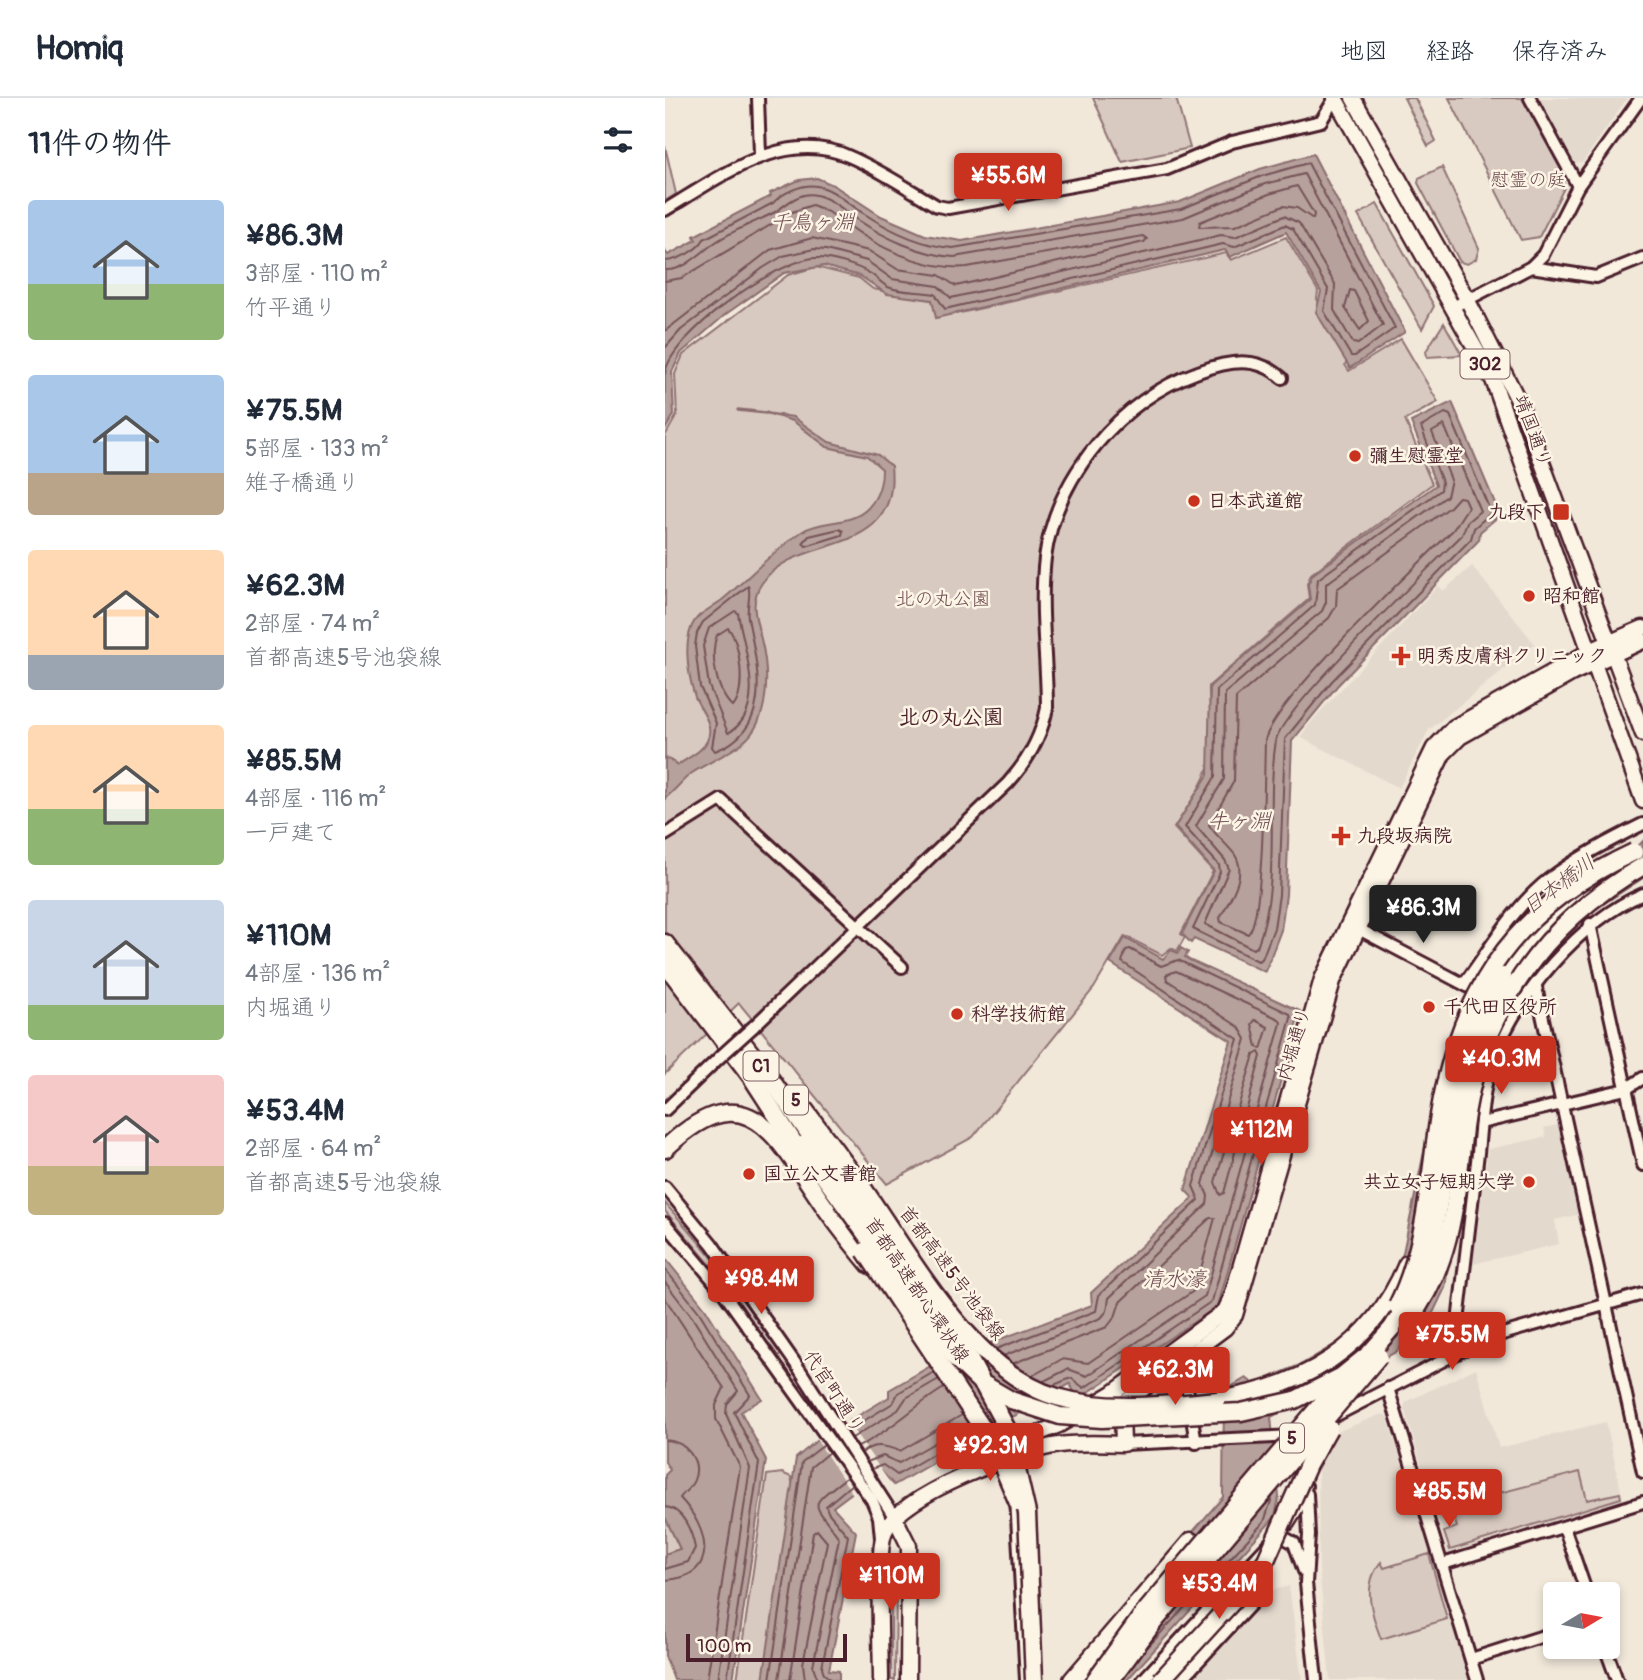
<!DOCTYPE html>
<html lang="ja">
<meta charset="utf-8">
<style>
:root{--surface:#fff;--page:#f6f6f7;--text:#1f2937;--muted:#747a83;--line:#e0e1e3;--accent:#c8321e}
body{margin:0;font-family:Pangolin,"Klee One",sans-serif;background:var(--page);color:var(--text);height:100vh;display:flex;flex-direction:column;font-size:26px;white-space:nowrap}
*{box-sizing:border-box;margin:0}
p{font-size:23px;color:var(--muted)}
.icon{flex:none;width:38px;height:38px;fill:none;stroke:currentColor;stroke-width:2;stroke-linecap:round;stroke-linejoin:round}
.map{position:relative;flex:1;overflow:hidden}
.drawer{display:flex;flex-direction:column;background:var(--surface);width:665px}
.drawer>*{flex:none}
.needle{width:46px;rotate:80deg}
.tools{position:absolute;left:878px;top:1484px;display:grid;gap:14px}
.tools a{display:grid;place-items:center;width:77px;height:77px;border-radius:7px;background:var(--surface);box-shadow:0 4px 10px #0003;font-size:35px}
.scale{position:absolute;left:21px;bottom:18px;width:161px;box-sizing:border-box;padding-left:7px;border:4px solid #4a1f2b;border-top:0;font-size:19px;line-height:24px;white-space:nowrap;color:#4a1f2b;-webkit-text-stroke:5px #fcf5e5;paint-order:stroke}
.price{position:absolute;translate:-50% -60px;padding:0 16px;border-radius:7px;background:var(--accent);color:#fff;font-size:23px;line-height:46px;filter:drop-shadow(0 2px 4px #0008)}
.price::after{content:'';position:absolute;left:50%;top:42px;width:21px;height:16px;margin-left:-10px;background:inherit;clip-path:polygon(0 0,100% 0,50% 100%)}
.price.current{background:#222;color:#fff}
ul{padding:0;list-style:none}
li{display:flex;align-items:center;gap:21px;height:175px;padding:0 28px}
li span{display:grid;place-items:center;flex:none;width:196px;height:140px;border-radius:7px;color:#555}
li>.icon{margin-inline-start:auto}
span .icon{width:84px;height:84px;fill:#fffc;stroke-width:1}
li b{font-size:30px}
h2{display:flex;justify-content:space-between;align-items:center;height:84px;padding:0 28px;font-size:30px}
header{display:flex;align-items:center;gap:42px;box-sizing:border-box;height:98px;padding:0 35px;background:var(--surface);border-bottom:2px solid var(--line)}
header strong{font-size:33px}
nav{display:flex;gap:38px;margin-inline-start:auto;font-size:24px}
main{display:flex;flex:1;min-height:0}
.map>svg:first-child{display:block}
.built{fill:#e4d9cd}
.green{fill:#d8cac0;stroke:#917476;stroke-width:2}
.water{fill:#b6a19c;stroke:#8b6d6f;stroke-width:2}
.pier{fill:#f1e8da}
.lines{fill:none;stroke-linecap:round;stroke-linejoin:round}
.shore{stroke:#755358;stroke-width:2}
.stream{stroke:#8b6d6f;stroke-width:3.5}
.minor-casing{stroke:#4a1f2b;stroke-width:16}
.major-casing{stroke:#4a1f2b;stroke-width:19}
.highway-casing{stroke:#4a1f2b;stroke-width:21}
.minor{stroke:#fcf5e5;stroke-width:10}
.major{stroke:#fcf5e5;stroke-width:14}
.highway{stroke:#fcf5e5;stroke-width:16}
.minor-bridge-casing{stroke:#4a1f2b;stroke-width:16;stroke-linecap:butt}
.highway-bridge-casing{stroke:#4a1f2b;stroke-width:21;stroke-linecap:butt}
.minor-bridge{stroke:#fcf5e5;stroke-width:10}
.highway-bridge{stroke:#fcf5e5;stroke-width:16}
.poi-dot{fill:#c8321e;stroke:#fcf5e5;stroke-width:2.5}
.labels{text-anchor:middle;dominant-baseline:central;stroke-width:5;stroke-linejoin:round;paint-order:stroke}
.shield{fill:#fcf5e5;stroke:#7f5f63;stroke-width:2}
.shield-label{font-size:18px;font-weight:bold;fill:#4a1f2b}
.park-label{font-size:19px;fill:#6e4a50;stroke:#fcf5e5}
.street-label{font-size:19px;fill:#4a1f2b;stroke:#fcf5e5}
.poi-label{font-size:19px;font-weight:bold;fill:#4a1f2b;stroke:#fcf5e5;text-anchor:start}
.water-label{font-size:21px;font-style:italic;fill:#704c53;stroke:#fcf5e5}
.neighbourhood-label{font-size:21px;font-weight:bold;fill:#4a1f2b;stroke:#fcf5e5}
</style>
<header>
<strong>Homiq</strong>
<nav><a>地図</a><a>経路</a><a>保存済み</a></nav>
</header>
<main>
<section class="drawer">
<h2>11件の物件<svg class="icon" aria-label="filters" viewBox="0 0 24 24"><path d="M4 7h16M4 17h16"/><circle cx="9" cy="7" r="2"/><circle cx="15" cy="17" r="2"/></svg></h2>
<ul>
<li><span style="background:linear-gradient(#a9c7e8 60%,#8fb573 0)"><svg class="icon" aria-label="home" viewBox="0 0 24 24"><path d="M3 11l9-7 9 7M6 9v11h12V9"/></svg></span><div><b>¥86.3M</b><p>3部屋 · 110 m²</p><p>竹平通り</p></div></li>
<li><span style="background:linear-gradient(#a9c7e8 70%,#b9a48a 0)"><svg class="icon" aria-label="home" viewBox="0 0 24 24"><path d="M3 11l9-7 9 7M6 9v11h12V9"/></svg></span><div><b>¥75.5M</b><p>5部屋 · 133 m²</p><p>雉子橋通り</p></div></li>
<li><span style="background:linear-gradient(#ffd9b3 75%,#9aa5b1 0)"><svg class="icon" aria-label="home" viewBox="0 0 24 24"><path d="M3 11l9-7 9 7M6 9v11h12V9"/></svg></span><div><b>¥62.3M</b><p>2部屋 · 74 m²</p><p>首都高速5号池袋線</p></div></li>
<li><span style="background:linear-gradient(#ffd9b3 60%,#8fb573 0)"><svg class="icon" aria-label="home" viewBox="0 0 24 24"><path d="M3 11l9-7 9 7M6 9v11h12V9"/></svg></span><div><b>¥85.5M</b><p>4部屋 · 116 m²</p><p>一戸建て</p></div></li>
<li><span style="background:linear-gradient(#c9d6e8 75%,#8fb573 0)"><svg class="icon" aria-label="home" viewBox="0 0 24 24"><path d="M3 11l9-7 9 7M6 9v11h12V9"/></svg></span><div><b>¥110M</b><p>4部屋 · 136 m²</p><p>内堀通り</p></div></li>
<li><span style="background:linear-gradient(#f6c9c9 65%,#c2b280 0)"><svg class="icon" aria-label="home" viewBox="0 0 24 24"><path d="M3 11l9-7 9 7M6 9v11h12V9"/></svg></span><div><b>¥53.4M</b><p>2部屋 · 64 m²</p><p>首都高速5号池袋線</p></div></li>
</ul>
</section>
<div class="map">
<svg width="978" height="1582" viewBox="0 0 978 1582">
<rect width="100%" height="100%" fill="#f1e8da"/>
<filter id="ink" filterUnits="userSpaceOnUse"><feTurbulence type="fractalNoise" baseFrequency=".0143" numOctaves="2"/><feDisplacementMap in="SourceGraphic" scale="14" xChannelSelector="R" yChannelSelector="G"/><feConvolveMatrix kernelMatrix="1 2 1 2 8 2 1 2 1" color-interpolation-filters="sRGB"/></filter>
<g filter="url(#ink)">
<g class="built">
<polygon points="874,0 962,0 918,64 910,65"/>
<polygon points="807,468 870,546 764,632 734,690 635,639 651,618 773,488 778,493"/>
<polygon points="896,1026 916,1116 890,1122 894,1146 808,1166 823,1051 881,1039 879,1030"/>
<polygon points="811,1270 834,1350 941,1324 958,1402 783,1456 739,1309 741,1304"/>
<polygon points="717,1316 722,1318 805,1582 665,1582 654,1470 653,1358 669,1335"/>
<polygon points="624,1488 637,1582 522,1582 604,1493"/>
</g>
<g class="green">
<polygon points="428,0 511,0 525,50 457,64"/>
<polygon points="739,0 750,0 771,43 763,48"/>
<polygon points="784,0 857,0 899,77 899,90 874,139 856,142"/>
<polygon points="0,48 11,96 0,103"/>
<polygon points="777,69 814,150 811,161 802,166 795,164 753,85 754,80"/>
<polygon points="712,106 769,208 757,231 693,117"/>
<path d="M621 139 653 193 652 201 685 257 680 267 684 273 736 241 773 304 740 322 767 386 646 476 642 486 644 501 544 588C543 606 547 619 548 636 550 673 528 700 509 730L548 773 516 836 520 839 512 853 506 850 497 857 460 838 429 890 308 1039 222 1086 74 905 0 976V338L12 317 10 276 18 257 123 177 151 169 194 180 208 191 266 202 291 216 561 155 566 162Z"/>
<polygon points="779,225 797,257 762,259 761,253"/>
<polygon points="0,1105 46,1158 115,1255 114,1260 45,1166 0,1113"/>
<polygon points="915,1374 922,1402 955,1395 956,1400 785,1452 779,1434 792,1429 785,1408"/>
<polygon points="117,1375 126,1379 129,1391 99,1582 72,1582 102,1377"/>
<polygon points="0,1419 15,1451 0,1456"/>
<path d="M764 1456 782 1521 716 1541C706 1515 697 1486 716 1464L719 1470Z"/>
<polygon points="226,1461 231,1492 230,1582 226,1582"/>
</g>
<g class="water">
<polygon points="648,56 740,234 685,270 651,214 656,194 621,134 565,159 560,152 271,220 267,202 222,196 195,178 159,168 119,175 61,216 16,255 7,274 9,317 0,332 0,153 3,157 31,142 29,138 106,98 105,95 134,82 152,80 168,87 216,118 260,137 297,143 515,104 595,71"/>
<polygon points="787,304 835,417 815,434 814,442 672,588 627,643 621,797 616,832 600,874 529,841 526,845 517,836 549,773 510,729 543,677 545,588 645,502 643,486 647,477 771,387 746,324"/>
<path d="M101 315 128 319 164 344 213 357 226 368C236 464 130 434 97 485 84 503 91 521 96 541 104 572 106 623 77 645 62 657 43 664 27 675 17 682 10 693 0 700V659L13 667C22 660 37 654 42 643 50 626 36 614 30 599 23 577 15 534 35 517 42 512 50 507 57 502 85 479 107 453 138 433 157 421 186 428 203 410 213 399 217 385 217 371L202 358 162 349 128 323Z"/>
<polygon points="978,743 978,780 920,818 888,845 841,907 806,1010 780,1190 768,1215 731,1254 606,1319 614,1399 610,1419 462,1582 399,1582 558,1399 559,1293 581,1280 589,1286 637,1266 712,1221 729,1198 770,1001 788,940"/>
<polygon points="460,840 498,861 506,852 513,855 516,850 523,854 520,859 524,862 635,913 553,1208 413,1301 405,1286 229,1387 216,1373 168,1409 191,1434 164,1572 174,1573 174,1582 98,1582 131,1360 151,1343 224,1299 224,1292 271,1265 427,1207 426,1195 528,1100 520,1092 566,943 445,865"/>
<polygon points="0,1160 40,1210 97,1301 76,1314 101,1362 68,1582 9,1582 0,1558 0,1456 15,1451 0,1419 0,1377 5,1372 0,1364"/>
</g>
<polygon class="pier" points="181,1321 227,1388 226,1389 216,1378 189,1398 151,1341"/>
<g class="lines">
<g class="shore">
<polygon points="632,88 649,116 648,121 632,110 618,108 570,128 534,129 535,124 604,96"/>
<path d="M0 163C12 163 33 152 39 141L108 105C117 95 138 85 152 88 169 91 184 106 198 115 224 132 257 148 288 150L516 111 597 78 643 65 730 230 690 258H686L659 213 663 191 628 131 620 127 569 149 558 146 280 211 270 196C256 193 237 195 223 189 217 186 212 180 206 176 193 168 166 159 150 160 112 162 5 237 0 276"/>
<path d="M0 172C19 173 34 156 48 146 67 132 92 124 112 113 122 105 137 93 151 97 166 100 181 114 193 122 220 140 256 157 289 159L518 120 600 86 639 76 718 227 693 246 688 245 669 212 670 186 634 125 619 118 570 139 556 137 286 200 273 188 227 181 202 163 161 152 149 151 118 158 98 170 16 232 0 250"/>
<path d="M0 183 17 180 127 114 147 107C166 113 182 127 199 138 227 156 268 172 302 169L478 138 482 141 479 144 291 188 274 177 232 171 204 153 147 140 105 152 0 233"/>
<polygon points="685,192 689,193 704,223 695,232 680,210"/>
<polygon points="780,315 785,317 826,415 809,430 806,441 667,583 620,641 614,797 609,830 597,861 593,863 528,831 555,774 554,767 520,729 550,679 552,592 650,507 653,481 776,392 777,384 756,329"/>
<path d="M779 327 815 413 802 424 797 437C767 467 616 612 611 642 600 711 617 783 592 849L588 851 540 826 564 771 560 762 531 728 559 681 560 595 657 513 661 504V486L782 398 786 382 767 334Z"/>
<path d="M794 399 799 400 803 409 788 432C753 466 606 605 600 643 599 673 599 823 583 836L556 824 555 820C564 802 583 777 570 757 562 746 551 738 544 727L569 683 571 600 664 520 671 508 672 491 785 409Z"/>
<polygon points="174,431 178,433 177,437 141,448 138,445 144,438"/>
<path d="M83 488C87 496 81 509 83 520 92 567 110 631 50 653L47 649 51 625 35 589 30 548 32 535 38 524Z"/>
<path d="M70 513 73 515C78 549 104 613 63 635L44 588 38 548 44 530Z"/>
<path d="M63 530C76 544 81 594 68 609 52 595 44 557 52 537Z"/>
<polygon points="590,922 603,929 596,951 592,949 587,926"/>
<polygon points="594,954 596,958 559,1095 555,1097 550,1084 589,957"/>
<polyline points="0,1171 34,1214 85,1297 69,1314 94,1365 62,1582"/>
<polyline points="0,1184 27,1219 73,1293 62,1306 61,1316 85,1370 53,1582"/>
<polyline points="0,1200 59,1290 51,1307 51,1321 75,1369 42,1582"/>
<polyline points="331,1251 431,1213 434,1197 534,1102 528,1088 573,941 457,864 461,852 465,851 496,868 513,862 625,916 626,920 547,1203 419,1290 406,1280 389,1287"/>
<polyline points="338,1258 436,1220 442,1213 444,1200 542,1106 543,1098 538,1086 581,941 574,929 502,882 501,877 511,873 614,921 616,925 540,1198 422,1278 403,1271 379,1283"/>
<polyline points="349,1265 442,1229 450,1219 455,1204 545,1120 550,1120 530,1192 423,1265 397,1261 367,1278"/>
<polyline points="182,1333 228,1305 233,1295 269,1274"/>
<polyline points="187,1340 233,1312 241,1300 274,1281"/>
<path d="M0 1342C20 1343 37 1362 29 1382 26 1390 19 1394 15 1400 43 1429 57 1479 0 1482"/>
<path d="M193 1349C224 1334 249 1308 279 1290"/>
<path d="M197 1355C208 1344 221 1348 235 1353L297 1317"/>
<polyline points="202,1364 218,1358 234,1365 303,1326"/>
<polyline points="207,1371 218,1367 232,1377 308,1333"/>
<path d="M0 1409C18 1410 27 1434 30 1450L23 1464 0 1471"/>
<polyline points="480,1552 599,1424 607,1400"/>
<polyline points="105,1582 137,1364 159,1347"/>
<polyline points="114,1582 146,1369 164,1354"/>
<polyline points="125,1582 148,1435 152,1432 162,1444 138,1566 140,1582"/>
<path d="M153 1582 148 1568 174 1440C148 1402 140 1411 182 1379"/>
<polyline points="167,1582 159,1576 157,1569 183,1438 163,1414 161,1408 187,1386"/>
</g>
<polyline class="stream" points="73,312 101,315"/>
<g class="minor-casing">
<g id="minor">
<polyline points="93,0 95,56"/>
<polyline points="865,0 913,88"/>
<path d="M0 112C54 80 117 30 183 58 214 71 243 91 272 108L283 110 502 71 567 44 656 23 670 0"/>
<polyline points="866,169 931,179 978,160"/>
<polyline points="788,209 866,169 878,157 913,88 976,0"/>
<polyline points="0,737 56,702 237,869"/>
<polyline points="925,826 978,1067"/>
<polyline points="688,828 804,889"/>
<path d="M799 886C825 851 849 808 884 781 913 759 946 742 978 726"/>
<polyline points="871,889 978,1374"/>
<path d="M88 929 343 685C363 663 376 640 382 610 382 561 374 509 380 460 391 378 455 302 533 274 563 263 592 257 617 280"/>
<polyline points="0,1012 56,958"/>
<polyline points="816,1025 961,991 978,980"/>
<polyline points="0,1089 47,1146 135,1272 230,1420"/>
<polyline points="0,1125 58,1194 207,1402 214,1419 216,1440"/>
<path d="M801 1248 793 1224C800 1168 806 1111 813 1055 816 1024 817 990 828 961 852 897 915 823 978 796"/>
<polyline points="514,1263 519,1271 531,1345"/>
<polyline points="723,1290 812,1582"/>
<polyline points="666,1320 820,1241 978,1196"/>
<polyline points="458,1346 630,1338"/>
<polyline points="642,1396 644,1437 641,1485 651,1582"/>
<polyline points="351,1400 361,1582"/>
<polyline points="623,1426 633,1410 641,1388"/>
<polyline points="899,1429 922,1496"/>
<polyline points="608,1442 618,1439 629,1445 639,1473"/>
<polyline points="778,1466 978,1404"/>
<polyline points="940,1549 952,1582"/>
<polyline points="806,1561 891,1534"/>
<polyline points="478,1582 605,1445"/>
<polyline points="516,1582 598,1493 600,1479 592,1469"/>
</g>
</g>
<g class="major-casing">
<g id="major">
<polyline points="670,0 828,282 978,703"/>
<polyline points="688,0 802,201 856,308 978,636"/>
<polyline points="337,1350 394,1327 448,1295 560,1213 567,1198 657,881 769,650 789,629 925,553 978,530"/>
<polyline points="230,1420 244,1448 243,1582"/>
<path d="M216 1582C216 1555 211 1451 220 1433 238 1395 353 1353 394 1347 415 1344 437 1345 458 1346L457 1314 463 1302 560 1230 570 1217 668 883 778 656 795 639 908 575 978 543"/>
</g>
</g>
<g class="highway-casing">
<g id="highway">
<polyline points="0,845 100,973 186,1096"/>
<polyline points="0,866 85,977 139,1060"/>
<path d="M838 878C869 837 904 803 950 779"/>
<polyline points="140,1012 196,1087"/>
<polyline points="136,1047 177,1103"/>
<path d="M0 1051C76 978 105 1027 149 1093 166 1119 185 1143 205 1167"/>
<path d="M552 1302C639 1289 707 1250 742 1166"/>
<polyline points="407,1582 526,1443"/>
</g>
</g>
<use href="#minor" class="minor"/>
<use href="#major" class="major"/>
<use href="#highway" class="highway"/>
<g class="minor-bridge-casing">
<polyline id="minor-bridge" points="56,958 88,929"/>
</g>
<g class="highway-bridge-casing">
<g id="highway-bridge">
<path d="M196 1087C245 1157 308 1275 392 1299 443 1314 500 1307 552 1302"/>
<polyline points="186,1096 301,1255 343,1333 362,1415 369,1582"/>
<polyline points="177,1103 290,1260 315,1284 346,1302 395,1318 437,1321 576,1314 630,1302 677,1278 704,1256 727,1230 752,1190 767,1144 798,966 815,920 838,878"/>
<polyline points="200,1153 328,1346 353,1405"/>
<path d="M732 1208C759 1154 763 1095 771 1037 789 902 842 813 969 754"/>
<path d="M744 1222C788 1165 791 1099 799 1030 813 917 879 824 978 768"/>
<polyline points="430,1582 479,1515 675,1284"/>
<polyline points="446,1582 489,1524 714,1258"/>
<polyline points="496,1582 580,1490 601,1462 643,1367 664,1330"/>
</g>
</g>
<use href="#minor-bridge" class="minor-bridge"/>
<use href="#highway-bridge" class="highway-bridge"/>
</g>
</g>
<g class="poi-dot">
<circle cx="690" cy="358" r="7"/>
<circle cx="529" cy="403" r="7"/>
<rect x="887" y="405" width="18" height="18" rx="3.5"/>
<circle cx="864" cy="498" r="7"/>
<path d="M732.5 547.5h7v7h7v7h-7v7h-7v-7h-7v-7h7z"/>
<path d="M672.5 727.5h7v7h7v7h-7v7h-7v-7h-7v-7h7z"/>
<circle cx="764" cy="909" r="7"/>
<circle cx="292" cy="916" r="7"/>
<circle cx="84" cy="1076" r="7"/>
<circle cx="864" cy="1084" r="7"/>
</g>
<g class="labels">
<g class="shield">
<rect x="795.5" y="251.5" width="49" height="29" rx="5"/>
<rect x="78.5" y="953.5" width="35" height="29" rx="5"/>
<rect x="119" y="987.5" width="24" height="29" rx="5"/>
<rect x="615" y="1325.5" width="24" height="29" rx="5"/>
</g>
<g class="shield-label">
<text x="820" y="266">302</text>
<text x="96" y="968">C1</text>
<text x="131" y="1002">5</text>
<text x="627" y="1340">5</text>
</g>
<g class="park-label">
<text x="863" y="82">慰霊の庭</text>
<text x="278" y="501">北の丸公園</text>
</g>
<g class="street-label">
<text transform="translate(868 333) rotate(70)">靖国通り</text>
<text transform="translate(629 946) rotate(-74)">内堀通り</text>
<text transform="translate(287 1175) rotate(53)">首都高速5号池袋線</text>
<text transform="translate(252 1192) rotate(56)">首都高速都心環状線</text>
<text transform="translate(169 1294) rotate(57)">代官町通り</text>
</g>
<g class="poi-label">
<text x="704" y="358">彌生慰霊堂</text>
<text x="543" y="403">日本武道館</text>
<text x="880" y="414" text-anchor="end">九段下</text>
<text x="878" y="498">昭和館</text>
<text x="752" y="558">明秀皮膚科クリニック</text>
<text x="692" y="738">九段坂病院</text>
<text x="778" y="909">千代田区役所</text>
<text x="306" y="916">科学技術館</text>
<text x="98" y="1076">国立公文書館</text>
<text x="850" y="1084" text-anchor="end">共立女子短期大学</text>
</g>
<g class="water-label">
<text x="147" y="124">千鳥ヶ淵</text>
<text x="574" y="723">牛ヶ淵</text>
<text transform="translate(894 787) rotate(-37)">日本橋川</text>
<text x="509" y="1181">清水濠</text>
</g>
<g class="neighbourhood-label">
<text x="286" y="619">北の丸公園</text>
</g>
</g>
</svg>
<div class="tools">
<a><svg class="needle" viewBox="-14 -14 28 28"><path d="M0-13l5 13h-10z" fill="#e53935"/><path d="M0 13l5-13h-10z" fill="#747a83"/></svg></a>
</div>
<div class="scale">100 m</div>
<b class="price" style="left:343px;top:115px">¥55.6M</b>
<b class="price current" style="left:758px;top:847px">¥86.3M</b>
<b class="price" style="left:836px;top:998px">¥40.3M</b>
<b class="price" style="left:596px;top:1069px">¥112M</b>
<b class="price" style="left:96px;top:1218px">¥98.4M</b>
<b class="price" style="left:787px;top:1274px">¥75.5M</b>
<b class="price" style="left:510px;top:1309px">¥62.3M</b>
<b class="price" style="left:325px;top:1385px">¥92.3M</b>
<b class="price" style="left:784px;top:1431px">¥85.5M</b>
<b class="price" style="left:226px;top:1515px">¥110M</b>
<b class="price" style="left:554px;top:1523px">¥53.4M</b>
</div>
</main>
